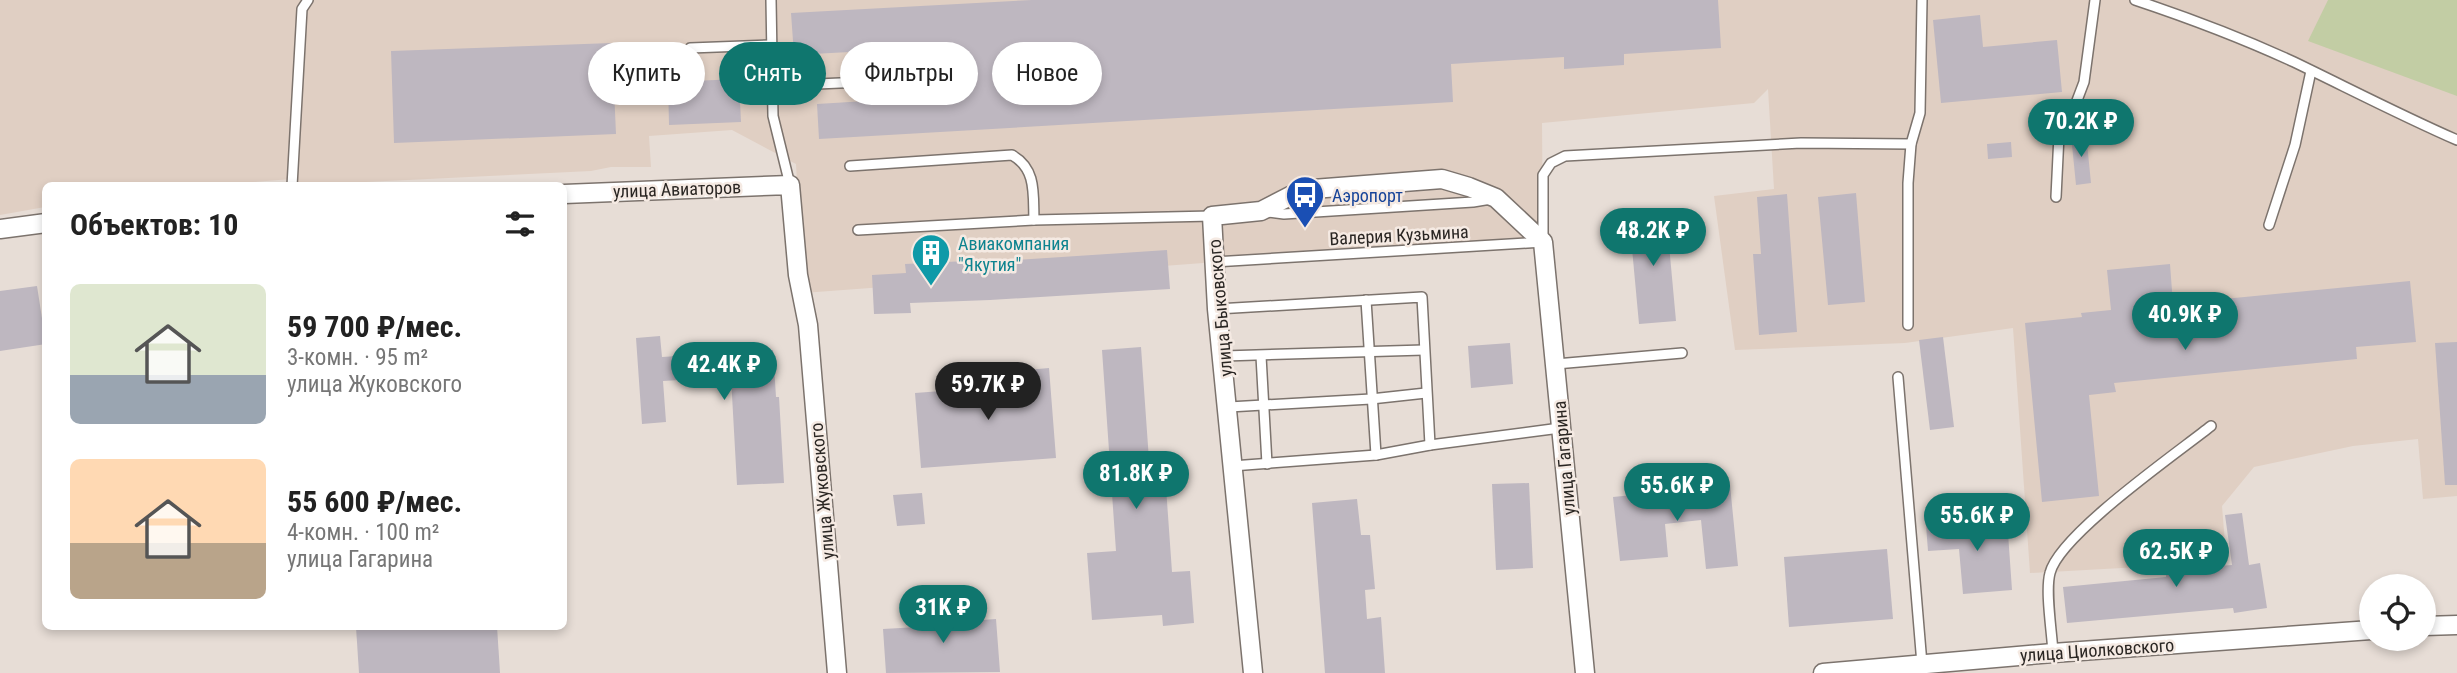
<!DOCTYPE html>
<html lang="ru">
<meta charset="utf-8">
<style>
:root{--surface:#fff;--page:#f6f6f6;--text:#222;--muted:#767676;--accent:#0f766e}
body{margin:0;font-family:"Roboto Condensed",sans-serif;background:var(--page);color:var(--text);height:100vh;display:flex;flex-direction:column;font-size:26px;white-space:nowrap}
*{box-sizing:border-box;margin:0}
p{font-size:23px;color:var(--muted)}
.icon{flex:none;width:38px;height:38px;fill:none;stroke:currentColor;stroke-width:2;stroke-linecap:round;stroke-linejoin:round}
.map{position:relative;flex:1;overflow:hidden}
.side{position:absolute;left:42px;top:182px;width:525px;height:448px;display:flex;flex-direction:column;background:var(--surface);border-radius:10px;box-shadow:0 4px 10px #0003}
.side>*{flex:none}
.hud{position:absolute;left:588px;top:42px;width:665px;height:63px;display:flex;gap:14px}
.controls{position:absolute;left:2359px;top:574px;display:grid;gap:14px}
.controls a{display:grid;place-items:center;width:77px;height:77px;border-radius:50%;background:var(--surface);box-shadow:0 4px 10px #0003;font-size:35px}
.price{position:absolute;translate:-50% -60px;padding:0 16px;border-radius:24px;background:var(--accent);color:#fff;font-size:23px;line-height:46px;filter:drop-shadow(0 2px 4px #0008)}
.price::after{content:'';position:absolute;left:50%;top:42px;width:21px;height:16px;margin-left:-10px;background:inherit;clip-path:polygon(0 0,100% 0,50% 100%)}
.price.selected{background:#222;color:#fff}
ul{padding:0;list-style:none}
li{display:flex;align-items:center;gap:21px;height:175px;padding:0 28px}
li span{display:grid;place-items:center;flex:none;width:196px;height:140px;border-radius:10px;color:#555}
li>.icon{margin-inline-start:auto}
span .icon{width:84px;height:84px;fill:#fffc;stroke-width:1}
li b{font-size:30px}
h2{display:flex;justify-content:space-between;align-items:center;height:84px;padding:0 28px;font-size:30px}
.pill{padding:0 24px;border-radius:32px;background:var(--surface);box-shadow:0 4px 10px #0003;font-size:24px;line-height:63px}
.pill.selected{background:var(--accent);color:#fff}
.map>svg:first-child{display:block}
.built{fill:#e0cfc3}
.green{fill:#c2cda4}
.building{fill:#beb7c0}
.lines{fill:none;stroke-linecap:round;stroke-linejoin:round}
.lane-casing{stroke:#7c736d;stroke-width:12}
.street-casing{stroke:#7c736d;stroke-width:21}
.lane{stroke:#fff;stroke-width:9}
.street{stroke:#fff;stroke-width:18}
.labels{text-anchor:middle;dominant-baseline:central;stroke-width:5;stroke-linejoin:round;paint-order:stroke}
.street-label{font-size:18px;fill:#2a2623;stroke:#f5eae3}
.transit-label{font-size:18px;fill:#164399;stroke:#f5eae3;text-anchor:start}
.culture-label{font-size:18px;fill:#0d838f;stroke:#f5eae3;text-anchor:start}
</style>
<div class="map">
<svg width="2457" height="673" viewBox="0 0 2457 673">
<rect width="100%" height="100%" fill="#e7ddd6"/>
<polygon class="built" points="0,0 2457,0 2457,496 2423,499 2418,439 2353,446 2254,467 2222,506 2226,555 2212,563 2030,573 2013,328 1905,343 1735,350 1714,196 1774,189 1768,89 1754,103 1542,123 1543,242 1230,261 803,293 796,164 732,130 649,136 651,167 611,167 591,171 304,185 291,179 204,186 46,186 45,207 0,215"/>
<polygon class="green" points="2328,0 2457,0 2457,96 2308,41"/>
<g class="building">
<polygon points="1032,0 1718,0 1721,48 1624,54 1624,65 1564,69 1564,57 1451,64 1453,102 819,139 817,104 964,95 961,46 794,55 791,13"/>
<polygon points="1980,15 1983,47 2057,40 2062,92 1941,103 1933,20"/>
<polygon points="612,43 616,134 394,143 391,51"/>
<polygon points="739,79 741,122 669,125 668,82"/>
<polygon points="2086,133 2091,183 2076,185 2071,135"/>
<polygon points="2011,142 2012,157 1988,159 1987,144"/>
<polygon points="1856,193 1865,302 1828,305 1818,197"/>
<polygon points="1787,194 1797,332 1759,335 1753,254 1761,254 1757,197"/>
<polygon points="1666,212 1676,321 1639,324 1629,216"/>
<polygon points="1167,250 1170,289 990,300 910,303 911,313 874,314 872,275 906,273 905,264 987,260 988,262"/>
<polygon points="2170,264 2173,304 2410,281 2416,342 2356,347 2357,359 2114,383 2116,392 2089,395 2099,496 2042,502 2025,323 2082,317 2081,313 2111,310 2107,270"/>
<polygon points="37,286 46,344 0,351 0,291"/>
<polygon points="660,336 662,357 773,350 776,397 779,397 784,483 737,485 731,377 663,381 666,422 642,424 636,338"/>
<polygon points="1943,337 1954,427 1930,430 1919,340"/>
<polygon points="2457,342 2457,485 2445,485 2435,343"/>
<polygon points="1510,343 1513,384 1471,388 1468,346"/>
<polygon points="1141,347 1149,460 1164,459 1172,572 1190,571 1194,623 1163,626 1162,615 1092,620 1087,553 1116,551 1102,350"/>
<polygon points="1049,368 1056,458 921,468 915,393 994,387 1003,369 1022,379 1027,370"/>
<polygon points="1529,483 1533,568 1496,570 1492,484"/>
<polygon points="1730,485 1738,566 1706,569 1701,520 1665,524 1668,557 1620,561 1613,497"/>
<polygon points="922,493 925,524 897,526 893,495"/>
<polygon points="1357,499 1361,535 1370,535 1375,589 1365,590 1367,619 1381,617 1385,673 1325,673 1312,503"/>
<polygon points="2242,513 2249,565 2260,563 2267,608 2234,613 2233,608 2067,623 2063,587 2166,577 2166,570 2232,565 2225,515"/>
<polygon points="2007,519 2012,590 1963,594 1959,549 1928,551 1926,525"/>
<polygon points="1887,549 1893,619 1789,627 1784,557"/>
<polygon points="954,608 955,622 996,619 1000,672 886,673 883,629 918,627 917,611"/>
<polygon points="367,626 497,626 500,673 359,673 356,627"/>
</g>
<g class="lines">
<g class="lane-casing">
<g id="lane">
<polyline points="771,0 773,116 790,185"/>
<path d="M2135 0C2189 18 2242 38 2294 62 2348 88 2402 116 2457 140"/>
<polyline points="690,48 772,45"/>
<polyline points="772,86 908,80"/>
<path d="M850 166 1012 155C1037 169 1033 195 1034 220"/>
<polyline points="292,186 302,9 308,0"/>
<polyline points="2056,197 2059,135 2070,119 2084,82 2095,0"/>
<polyline points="1268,212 1284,214 1473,202 1491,199"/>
<polyline points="2269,225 2295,145 2311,71"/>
<polyline points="858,230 1034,220 1212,216"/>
<polyline points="1214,262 1543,242 1543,175 1551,163 1565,156 1801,143 1911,144"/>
<polyline points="1366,300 1376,455"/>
<polyline points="1217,309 1422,297 1430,445"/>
<polyline points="1908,325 1908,183 1911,144 1920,113 1922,0"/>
<polyline points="1224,356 1424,350"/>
<polyline points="1261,356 1267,464"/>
<polyline points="1556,364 1682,353"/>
<polyline points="1898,377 1922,664"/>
<polyline points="1229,407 1371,399 1426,393"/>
<polyline points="1232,466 1376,455 1430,445 1560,428"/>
<path d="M2053 653C2052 632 2045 591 2050 573 2059 535 2177 453 2211 426"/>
</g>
</g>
<g class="street-casing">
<g id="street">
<polyline points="564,194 790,185 798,275 808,325 837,673"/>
<polyline points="0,229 46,223"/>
<polyline points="2424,626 2457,625"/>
<polyline points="1253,673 1217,309 1212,216 1261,211 1292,195 1313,189 1442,179 1469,187 1496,198 1543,242 1585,673"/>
<polyline points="1823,673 2053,653 2371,630"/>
</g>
</g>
<use href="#lane" class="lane"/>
<use href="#street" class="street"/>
</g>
<defs>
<g id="bus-pin" transform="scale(2.0125)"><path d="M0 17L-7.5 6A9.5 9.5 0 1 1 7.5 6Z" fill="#1a4fb4" stroke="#f5eae3"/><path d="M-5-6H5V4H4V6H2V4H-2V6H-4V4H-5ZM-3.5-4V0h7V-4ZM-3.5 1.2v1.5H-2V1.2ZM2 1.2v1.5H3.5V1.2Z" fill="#fff"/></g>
<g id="building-pin" transform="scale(2.0125)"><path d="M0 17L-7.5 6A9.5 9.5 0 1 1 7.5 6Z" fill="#0f9aa8" stroke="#f5eae3"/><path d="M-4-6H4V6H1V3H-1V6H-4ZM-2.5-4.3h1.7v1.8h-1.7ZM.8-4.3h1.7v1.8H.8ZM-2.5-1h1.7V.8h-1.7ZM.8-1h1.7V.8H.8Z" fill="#fff"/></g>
</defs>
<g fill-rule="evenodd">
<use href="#bus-pin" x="1305" y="195"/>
<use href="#building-pin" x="931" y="253"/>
</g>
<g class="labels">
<g class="street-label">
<text transform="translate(677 189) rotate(-2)">улица Авиаторов</text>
<text transform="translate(1399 235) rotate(-3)">Валерия Кузьмина</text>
<text transform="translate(1220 308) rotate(-95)">улица Быковского</text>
<text transform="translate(1564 458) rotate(-95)">улица Гагарина</text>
<text transform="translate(822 491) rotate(-95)">улица Жуковского</text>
<text transform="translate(2097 650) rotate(-4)">улица Циолковского</text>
</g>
<g class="transit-label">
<text x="1332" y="195">Аэропорт</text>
</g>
<g class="culture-label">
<text x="958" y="243">Авиакомпания<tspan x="958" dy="21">"Якутия"</tspan></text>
</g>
</g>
</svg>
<div class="controls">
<a><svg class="icon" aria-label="locate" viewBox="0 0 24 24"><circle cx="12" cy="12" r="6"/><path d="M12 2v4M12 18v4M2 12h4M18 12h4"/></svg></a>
</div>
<b class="price" style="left:2081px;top:159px">70.2K ₽</b>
<b class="price" style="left:1653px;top:268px">48.2K ₽</b>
<b class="price" style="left:2185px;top:352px">40.9K ₽</b>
<b class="price" style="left:724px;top:402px">42.4K ₽</b>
<b class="price selected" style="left:988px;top:422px">59.7K ₽</b>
<b class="price" style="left:1136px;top:511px">81.8K ₽</b>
<b class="price" style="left:1677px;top:523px">55.6K ₽</b>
<b class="price" style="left:1977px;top:553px">55.6K ₽</b>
<b class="price" style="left:2176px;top:589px">62.5K ₽</b>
<b class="price" style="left:943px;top:645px">31K ₽</b>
<div class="hud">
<a class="pill">Купить</a>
<a class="pill selected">Снять</a>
<a class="pill">Фильтры</a>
<a class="pill">Новое</a>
</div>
<section class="side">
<h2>Объектов: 10<svg class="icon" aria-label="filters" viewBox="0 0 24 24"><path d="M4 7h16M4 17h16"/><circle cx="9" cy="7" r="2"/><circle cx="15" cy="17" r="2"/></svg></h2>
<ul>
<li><span style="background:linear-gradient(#dfe7d0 65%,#9aa5b1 0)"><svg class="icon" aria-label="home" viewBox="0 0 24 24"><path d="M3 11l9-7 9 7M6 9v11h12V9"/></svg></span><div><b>59 700 ₽/мес.</b><p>3-комн. · 95 m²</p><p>улица Жуковского</p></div></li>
<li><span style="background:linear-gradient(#ffd9b3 60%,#b9a48a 0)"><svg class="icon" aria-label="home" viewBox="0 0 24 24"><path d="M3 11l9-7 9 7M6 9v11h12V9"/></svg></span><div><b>55 600 ₽/мес.</b><p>4-комн. · 100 m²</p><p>улица Гагарина</p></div></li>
</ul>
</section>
</div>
